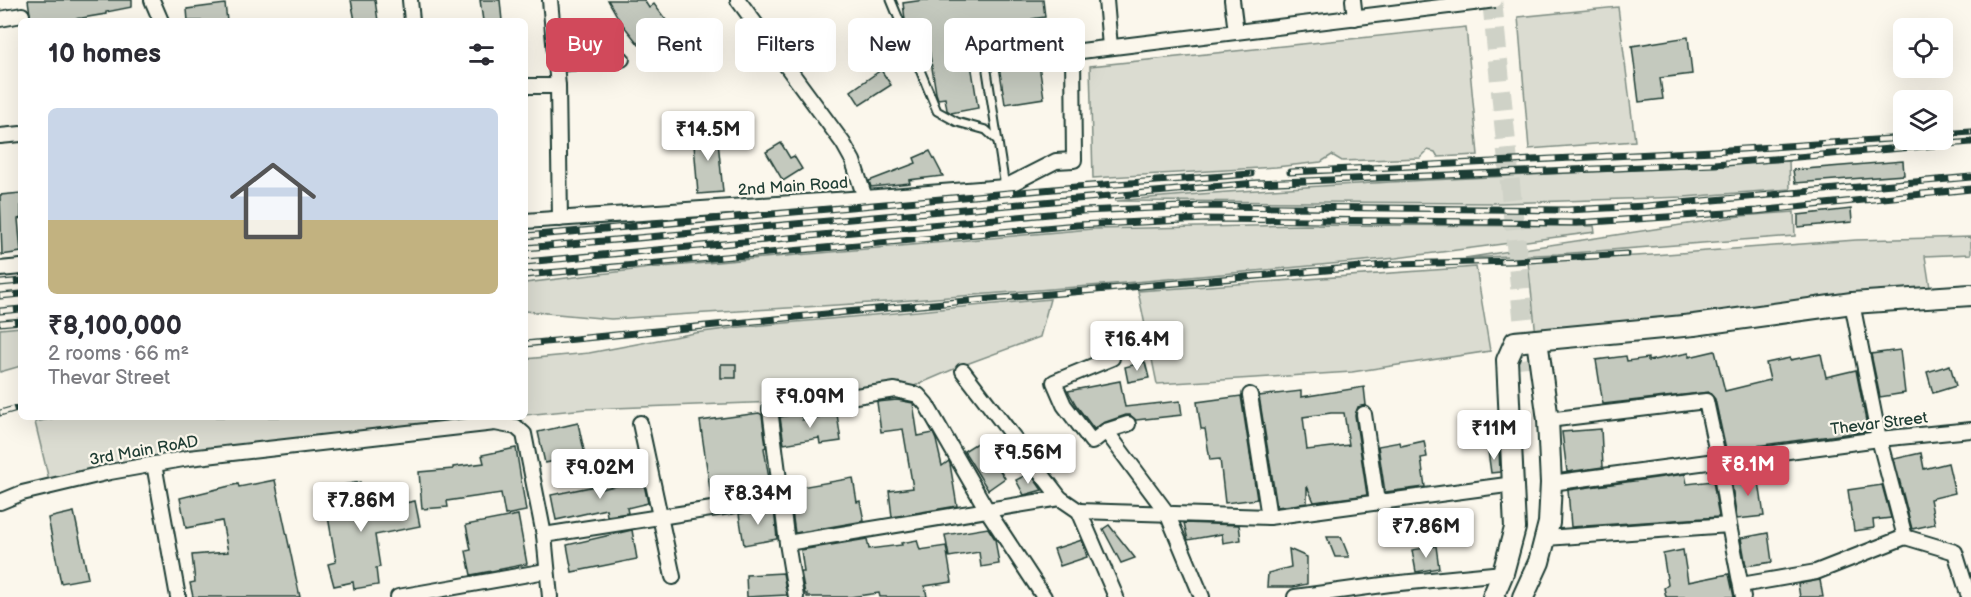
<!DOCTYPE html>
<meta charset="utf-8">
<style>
:root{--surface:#fff;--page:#f2f2f3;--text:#2b2b33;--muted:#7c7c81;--line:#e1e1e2;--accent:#d1495b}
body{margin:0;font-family:"Balsamiq Sans",sans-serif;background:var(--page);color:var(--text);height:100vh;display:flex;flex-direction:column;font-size:22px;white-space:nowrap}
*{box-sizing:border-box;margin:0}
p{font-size:20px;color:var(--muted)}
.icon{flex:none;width:33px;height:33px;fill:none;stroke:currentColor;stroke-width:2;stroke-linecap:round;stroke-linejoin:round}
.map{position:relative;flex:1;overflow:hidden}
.details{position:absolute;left:18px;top:18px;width:510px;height:402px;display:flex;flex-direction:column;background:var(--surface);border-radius:9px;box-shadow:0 6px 24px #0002}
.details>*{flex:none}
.top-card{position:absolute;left:546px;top:18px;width:570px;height:54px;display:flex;gap:12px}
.controls{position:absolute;left:1893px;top:18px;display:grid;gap:12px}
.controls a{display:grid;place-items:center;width:60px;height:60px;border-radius:9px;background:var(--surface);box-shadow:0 6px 24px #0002;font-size:30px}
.price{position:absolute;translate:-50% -51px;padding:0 14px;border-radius:6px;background:#fff;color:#222;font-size:20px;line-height:39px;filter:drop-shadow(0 2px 3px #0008)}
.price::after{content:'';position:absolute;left:50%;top:36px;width:18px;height:14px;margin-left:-9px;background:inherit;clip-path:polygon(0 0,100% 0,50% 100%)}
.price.current{background:var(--accent);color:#fff}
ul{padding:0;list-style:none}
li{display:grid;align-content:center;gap:12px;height:318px;padding:0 30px}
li+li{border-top:2px solid var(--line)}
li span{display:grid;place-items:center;height:186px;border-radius:9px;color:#555}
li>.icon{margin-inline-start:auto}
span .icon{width:108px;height:108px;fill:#fffc;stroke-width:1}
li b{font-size:26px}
h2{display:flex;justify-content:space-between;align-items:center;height:72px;padding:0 30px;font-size:26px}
.pill{padding:0 21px;border-radius:9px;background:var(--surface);box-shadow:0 6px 24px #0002;font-size:21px;line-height:54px}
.pill.current{background:var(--accent);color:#fff}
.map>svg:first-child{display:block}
.green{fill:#dbdcd1;stroke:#7d8c82;stroke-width:1.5}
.building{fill:#c4c9be;stroke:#1f3d34;stroke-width:1.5;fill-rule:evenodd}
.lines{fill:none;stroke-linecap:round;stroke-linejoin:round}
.secondary-tunnel{stroke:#cfd2c7;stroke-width:20;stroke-dasharray:20 10;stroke-linecap:butt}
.lane-casing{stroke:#1f3d34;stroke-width:11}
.street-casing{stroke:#1f3d34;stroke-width:18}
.secondary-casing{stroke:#1f3d34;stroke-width:24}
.lane{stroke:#fbf7ec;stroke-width:7}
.street{stroke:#fbf7ec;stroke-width:14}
.secondary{stroke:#fbf7ec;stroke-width:20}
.rail-casing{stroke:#1f3d34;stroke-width:7}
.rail{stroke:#fbf7ec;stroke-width:4.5;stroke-dasharray:14;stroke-linecap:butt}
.street-bridge-casing{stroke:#1f3d34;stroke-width:18;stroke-linecap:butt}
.street-bridge{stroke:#fbf7ec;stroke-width:14}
.labels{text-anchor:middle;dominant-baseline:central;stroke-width:4.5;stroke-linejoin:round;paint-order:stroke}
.street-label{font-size:16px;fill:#1f3d34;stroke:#fbf7ec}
</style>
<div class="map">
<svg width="1971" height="597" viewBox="0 0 1971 597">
<rect width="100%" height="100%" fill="#fbf7ec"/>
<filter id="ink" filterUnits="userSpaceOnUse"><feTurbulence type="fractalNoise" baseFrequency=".0167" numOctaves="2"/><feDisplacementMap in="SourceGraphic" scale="12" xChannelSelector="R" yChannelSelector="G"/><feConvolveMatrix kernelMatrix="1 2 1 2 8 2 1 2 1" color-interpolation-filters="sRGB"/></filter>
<g filter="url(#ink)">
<g class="green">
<polygon points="1618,7 1635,141 1529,149 1518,17"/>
<polygon points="1466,27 1478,155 1438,157 1435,152 1428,150 1420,158 1342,161 1332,155 1321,162 1276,167 1093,178 1090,66"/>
<path d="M1789 161 1790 189 1684 197 1499 203 1115 201C1339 181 1564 175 1789 161Z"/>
<polygon points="1794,212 1795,236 1558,254 1465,258 1740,216"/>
<polygon points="1307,225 1594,226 1595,232 1396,258 1102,285 886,302 611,319 525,311 525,283 650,268 1092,229"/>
<polygon points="1971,237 1971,254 1925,256 1931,294 1536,335 1528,262 1653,255 1856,240"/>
<polygon points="1476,267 1490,351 1352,372 1157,384 1138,291"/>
<polygon points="1050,299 1040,337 961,366 912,387 775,402 586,409 525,415 525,359 589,353 695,333 741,327"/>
<polygon points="21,327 21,366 0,372 0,329"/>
<polygon points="60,417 508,417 187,451 129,461 49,480 35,422"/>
</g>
<g class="building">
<polygon points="28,0 132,0 132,7 106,12 106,14 82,18 54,21 31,21"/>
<polygon points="351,0 375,0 378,21 355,21"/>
<polygon points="480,0 500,0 502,21 483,21"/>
<polygon points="608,0 644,0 649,8 654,4 669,24 639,45 620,21"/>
<polygon points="924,0 1043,0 1045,17 1032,19 1044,98 1005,104 995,41 968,45 978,108 951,113 947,110 945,98 938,99 936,93 927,36 913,38 905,20 903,3"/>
<polygon points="225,4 227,21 188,21 187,9"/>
<polygon points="1688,37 1692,74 1660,78 1663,99 1639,102 1632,46"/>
<polygon points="881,70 891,85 860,105 851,91"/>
<polygon points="717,131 723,192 698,194 693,132"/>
<polygon points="781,143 790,158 794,156 802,169 783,181 766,152"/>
<polygon points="930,151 943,176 909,180 910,183 871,187 869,181 916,163 914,158"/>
<polygon points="1903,161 1904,175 1795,183 1793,170"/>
<polygon points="21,193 21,218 18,219 21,252 2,255 0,195"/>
<polygon points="1851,209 1852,222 1798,227 1798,215"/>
<polygon points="1900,350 1905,393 1880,397 1871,354"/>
<polygon points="1715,351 1725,391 1770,380 1766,363 1790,358 1790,360 1821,354 1826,377 1856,370 1868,431 1726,450 1715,399 1709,392 1603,404 1596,360 1626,356 1627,361 1648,358 1648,361 1689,353 1689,357"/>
<polygon points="1145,362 1149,378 1128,382 1125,367"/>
<rect x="721" y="364" width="15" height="14"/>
<polygon points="1950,365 1956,386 1933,393 1927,372"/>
<polygon points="1120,381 1125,407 1180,401 1182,415 1136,420 1130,415 1126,415 1103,423 1094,429 1076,405 1068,391"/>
<path d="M1364 387 1366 405 1358 407 1355 415 1367 495 1314 502 1307 486V503L1277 507 1259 396 1301 391V397ZM1331 413H1344L1349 445 1307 450 1303 417Z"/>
<polygon points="1241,396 1257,499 1225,503 1220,459 1210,460 1205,429 1201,429 1197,402"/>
<polygon points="897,400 913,403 918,436 933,433 936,440 942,466 949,461 950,464 957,506 892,517 889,491 913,488 903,429 881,432 877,402"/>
<polygon points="759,413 762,415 766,447 764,448 771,491 736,496 735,492 711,496 700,421"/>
<polygon points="801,413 802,420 837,414 841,441 820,444 819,438 784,444 780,417"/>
<polygon points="578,423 585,455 545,463 538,432"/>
<polygon points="1601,429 1603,467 1567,472 1562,432"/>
<polygon points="980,441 1005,478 988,490 964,451"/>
<polygon points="1424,441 1427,457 1421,458 1425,487 1385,492 1378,446 1400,442 1401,446"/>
<polygon points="516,448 526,511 505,515 501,493 447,501 448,507 422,509 419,472 453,469 453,467 484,463 482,455"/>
<polygon points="1499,450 1500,472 1491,473 1488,451"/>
<polygon points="1921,453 1924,469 1948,463 1955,493 1930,499 1935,524 1912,529 1894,459"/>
<polygon points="1030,473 1042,490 1024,495 1016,480"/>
<polygon points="1685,474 1687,484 1713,481 1719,517 1571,527 1568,490"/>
<polygon points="1758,475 1764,516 1737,519 1731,479"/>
<polygon points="853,478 857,502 860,501 864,521 795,533 789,489"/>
<polygon points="275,480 300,597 193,597 190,583 195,582 192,555 228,552 222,521 186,528 180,498 238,484 239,487"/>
<polygon points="643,480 648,503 627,508 628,513 607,516 606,509 556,520 551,495 595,486 596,490"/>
<polygon points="360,482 366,511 415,501 420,526 375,535 380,567 376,568 378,585 354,589 353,582 334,586 328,564 336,562 323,488"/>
<polygon points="1882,485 1891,518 1873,520 1874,528 1854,531 1848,490"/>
<polygon points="774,508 777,539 744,545 739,514"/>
<polygon points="74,512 88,578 61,583 48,518"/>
<polygon points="518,515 527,564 471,575 466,551 471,550 466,525"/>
<polygon points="1184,523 1239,525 1241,540 1223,543 1222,534 1188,540"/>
<polygon points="1109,525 1135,558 1121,563 1103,529"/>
<polygon points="988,528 995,539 999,564 981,567 979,552 949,557 945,535"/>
<polygon points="632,530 637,559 572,572 567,545"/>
<polygon points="1768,533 1772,562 1746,566 1741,538"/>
<polygon points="1327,537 1341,537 1349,557 1335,557"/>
<polygon points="867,539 869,549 902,545 901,543 917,540 920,550 946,546 952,582 925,586 927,597 880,597 879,593 850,597 807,597 807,594 805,594 801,572 804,572 801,550"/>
<polygon points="1082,540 1087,557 1060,566 1054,549"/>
<polygon points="1436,546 1439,568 1416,572 1412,550"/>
<polygon points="1289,549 1307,557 1307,584 1293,587 1267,587 1268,573 1291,567"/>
<polygon points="1683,550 1688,582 1729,574 1734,597 1666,597 1664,588 1668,585 1663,554"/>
<polygon points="783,573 787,595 747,597 746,575"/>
<polygon points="1820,580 1823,597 1800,597 1798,584"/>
</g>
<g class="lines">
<polyline class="secondary-tunnel" points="1492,0 1528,367"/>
<g class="lane-casing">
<g id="lane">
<polyline points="891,0 937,111 957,122 986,130 998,141"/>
<polyline points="987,71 1005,187"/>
</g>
</g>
<g class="street-casing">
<g id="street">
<polyline points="152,0 161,21"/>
<polyline points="410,0 412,21"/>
<polyline points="550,0 558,86 560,219"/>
<polyline points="738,0 843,143 853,161 865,198"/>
<polyline points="1106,0 1110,47"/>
<polyline points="1232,0 1236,32"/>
<polyline points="1353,0 1355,18"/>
<polyline points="0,19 22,15"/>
<polyline points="556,64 622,59"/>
<polyline points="525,86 558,86"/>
<polyline points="0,136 21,134"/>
<polyline points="525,221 865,198 1005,187 1056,161 1074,160 1073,52 1473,3"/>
<polyline points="0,269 21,267"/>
<polyline points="1852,303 1879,439 1905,537 1955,552 1969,597"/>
<polyline points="1112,358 1054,382 1064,405 1092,442 1106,431 1128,424"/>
<polyline points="963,371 1060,498 1079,511 1116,597"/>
<polyline points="1250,395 1269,517"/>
<polyline points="1364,414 1377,502"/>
<polyline points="1548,420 1706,401 1719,462 1729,525"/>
<polyline points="640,423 673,577"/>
<polyline points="1106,431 1167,513 1202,597"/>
<polyline points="154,464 178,597"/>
<polyline points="1551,483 1879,439 1971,430"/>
<polyline points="0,502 22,493 110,472 189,458 495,423 516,427 524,434 544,535 550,597"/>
<polyline points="1079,511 1269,517 1514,484"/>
<polyline points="544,535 782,498"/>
<polyline points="1546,538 1729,525 1743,597"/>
<polyline points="787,543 770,409 895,390 918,395 926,404 987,510 1044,597"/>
<polyline points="1741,585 1816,572 1905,537"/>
<polyline points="398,597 546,571"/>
<polyline points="796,597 787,543 1060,498"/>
<polyline points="1295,597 1390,584 1503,573"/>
</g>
</g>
<g class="secondary-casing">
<g id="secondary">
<polyline points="1493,597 1503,573 1515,528 1507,360 1515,342 1694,325 1852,303 1971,295"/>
<polyline points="1523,597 1539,562 1549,523 1551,483 1548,420 1537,340"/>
</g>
</g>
<use href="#lane" class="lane"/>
<use href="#street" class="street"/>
<use href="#secondary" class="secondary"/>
<g class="rail-casing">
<g id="rail">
<polyline points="1942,134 1971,132"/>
<polyline points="1290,172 1713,151 1904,138"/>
<polyline points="525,236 1076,187 1251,174"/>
<polyline points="525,248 1256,183 1715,164 1971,142"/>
<polyline points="525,262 1082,211 1205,206 1567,210 1646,206 1971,177"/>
<polyline points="525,275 1077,225 1207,219 1576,223 1757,211 1971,189"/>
<polyline points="0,283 21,281"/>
<polyline points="0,296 21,294"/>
<polyline points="0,311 21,309"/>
<polyline points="0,323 21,321"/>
<polyline points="525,344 887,308 1396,264 1513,261 1627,254"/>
<polyline points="0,413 21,407"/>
</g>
</g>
<use href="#rail" class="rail"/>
<g class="street-bridge-casing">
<polyline id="street-bridge" points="1473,3 1495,0"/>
</g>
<use href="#street-bridge" class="street-bridge"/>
</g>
</g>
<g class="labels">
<g class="street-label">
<text transform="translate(793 187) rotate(-4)">2nd Main Road</text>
<text transform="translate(1879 424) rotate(-7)">Thevar Street</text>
<text transform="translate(144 451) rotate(-10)">3rd Main RoAD</text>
</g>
</g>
</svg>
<div class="controls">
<a><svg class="icon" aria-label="locate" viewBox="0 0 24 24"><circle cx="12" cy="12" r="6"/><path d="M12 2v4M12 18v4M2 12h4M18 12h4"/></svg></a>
<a><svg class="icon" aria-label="layers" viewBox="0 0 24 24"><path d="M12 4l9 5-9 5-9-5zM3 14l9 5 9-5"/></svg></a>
</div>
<b class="price" style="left:708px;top:162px">₹14.5M</b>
<b class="price" style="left:1137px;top:372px">₹16.4M</b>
<b class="price" style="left:810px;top:429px">₹9.09M</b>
<b class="price" style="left:1494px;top:461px">₹11M</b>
<b class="price" style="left:1028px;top:485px">₹9.56M</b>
<b class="price current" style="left:1748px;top:497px">₹8.1M</b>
<b class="price" style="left:600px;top:500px">₹9.02M</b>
<b class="price" style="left:758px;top:526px">₹8.34M</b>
<b class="price" style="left:361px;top:533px">₹7.86M</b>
<b class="price" style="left:1426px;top:559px">₹7.86M</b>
<div class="top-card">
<a class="pill current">Buy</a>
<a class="pill">Rent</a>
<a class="pill">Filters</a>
<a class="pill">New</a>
<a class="pill">Apartment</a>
</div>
<section class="details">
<h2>10 homes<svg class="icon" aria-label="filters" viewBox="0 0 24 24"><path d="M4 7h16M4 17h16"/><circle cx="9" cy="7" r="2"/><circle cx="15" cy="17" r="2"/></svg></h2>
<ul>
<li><span style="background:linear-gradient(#c9d6e8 60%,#c2b280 0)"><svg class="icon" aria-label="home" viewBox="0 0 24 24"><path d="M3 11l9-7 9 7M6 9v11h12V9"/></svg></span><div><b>₹8,100,000</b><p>2 rooms · 66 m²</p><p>Thevar Street</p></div></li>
</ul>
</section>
</div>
